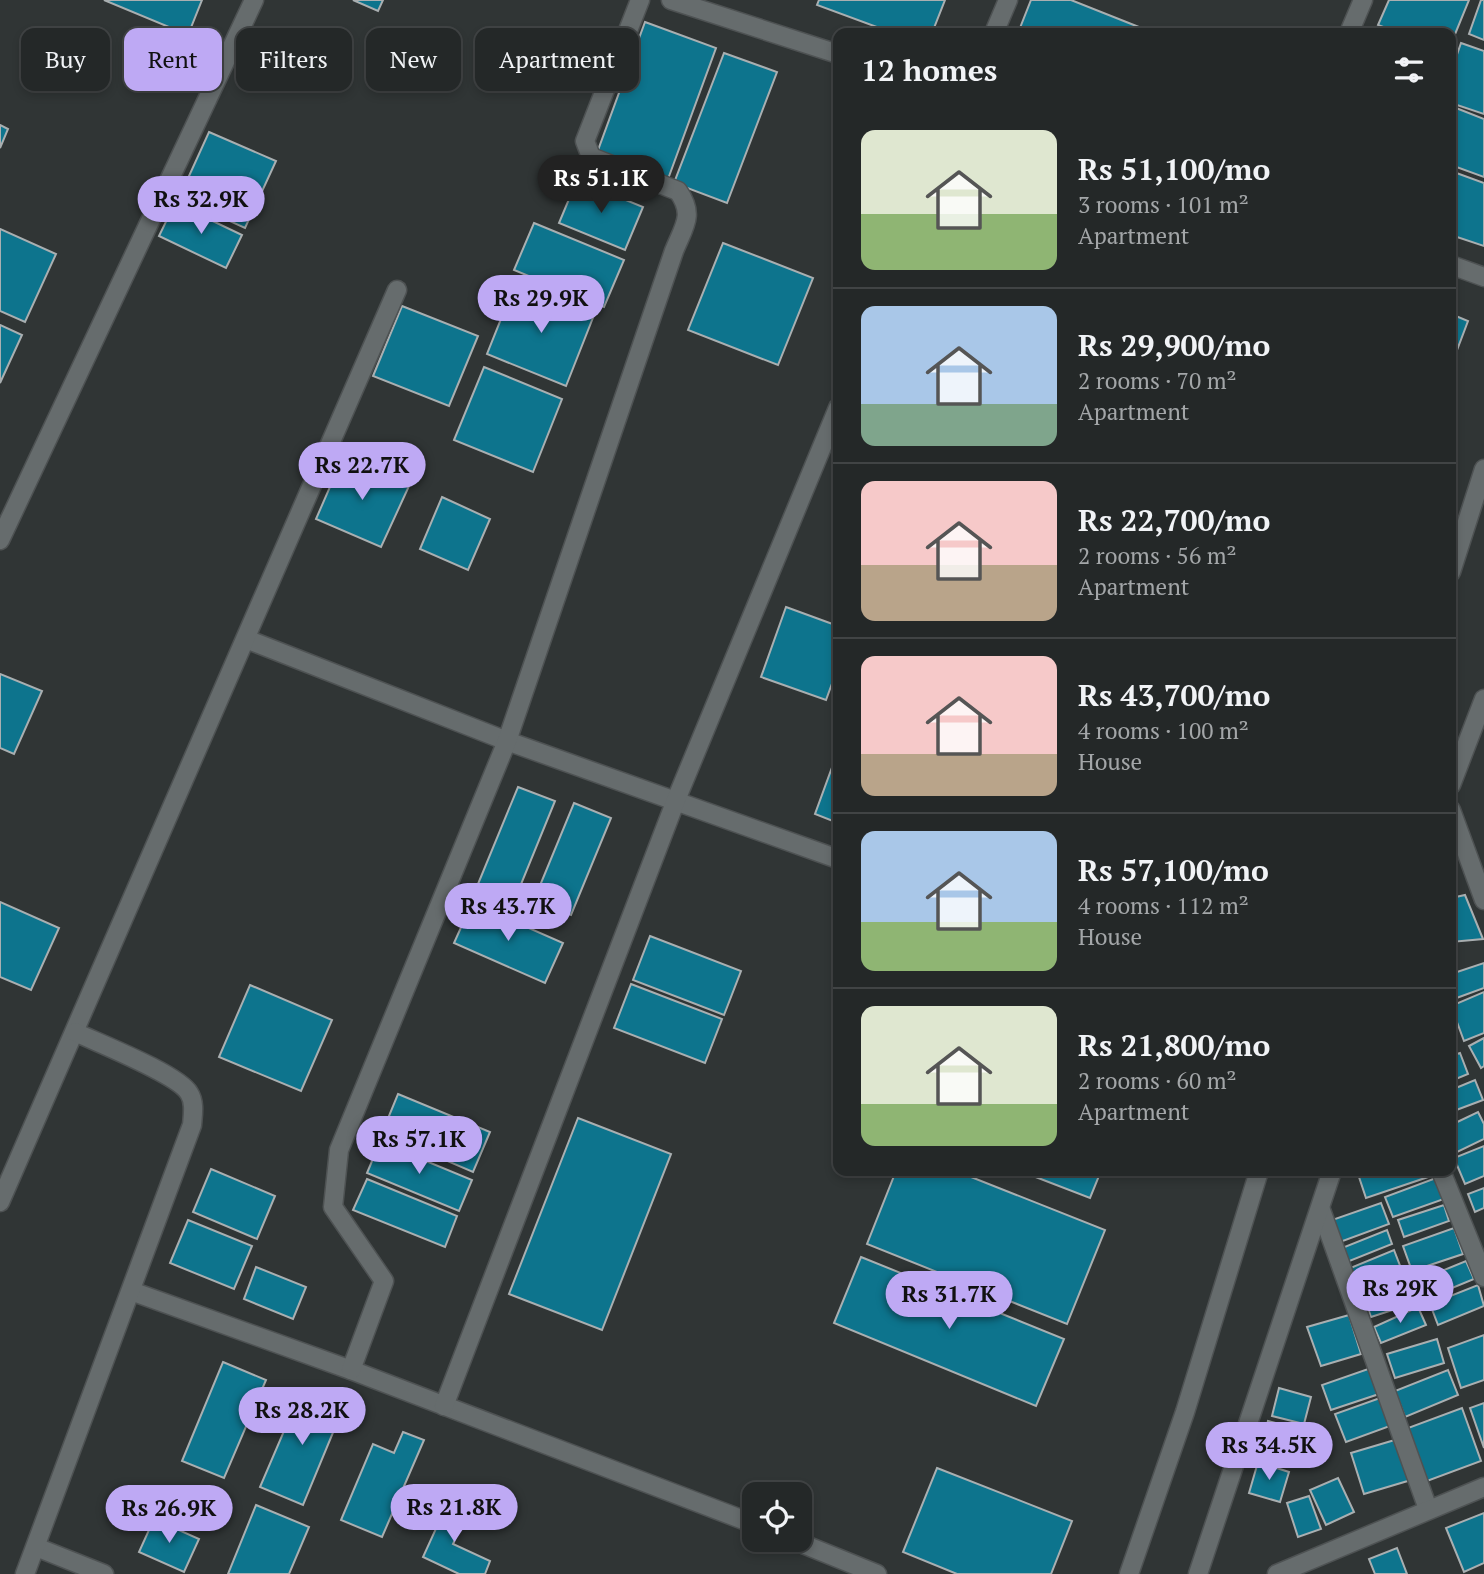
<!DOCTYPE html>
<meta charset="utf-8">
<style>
:root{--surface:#242828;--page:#303434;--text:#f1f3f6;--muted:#a3a6a8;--line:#414445;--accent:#bea9f4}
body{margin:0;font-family:"PT Serif",serif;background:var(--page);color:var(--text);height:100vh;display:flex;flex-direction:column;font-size:26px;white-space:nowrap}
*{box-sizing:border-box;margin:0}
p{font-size:23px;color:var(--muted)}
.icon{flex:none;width:38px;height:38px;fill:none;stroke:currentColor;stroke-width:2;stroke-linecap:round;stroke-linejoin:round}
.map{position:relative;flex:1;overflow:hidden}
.sheet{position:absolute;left:833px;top:28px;width:623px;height:1148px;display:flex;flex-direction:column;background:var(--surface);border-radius:14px;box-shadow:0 4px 10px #0003,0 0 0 2px var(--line)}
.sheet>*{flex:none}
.banner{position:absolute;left:21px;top:28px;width:665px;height:63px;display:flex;gap:14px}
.tools{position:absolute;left:742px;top:1482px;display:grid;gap:14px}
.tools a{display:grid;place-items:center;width:70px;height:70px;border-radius:14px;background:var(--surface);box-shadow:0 4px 10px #0003,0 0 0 2px var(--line);font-size:35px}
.price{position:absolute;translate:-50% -60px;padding:0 16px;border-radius:24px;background:var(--accent);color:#111;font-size:23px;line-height:46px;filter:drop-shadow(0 2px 4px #0008)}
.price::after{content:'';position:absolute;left:50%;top:42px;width:21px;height:16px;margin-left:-10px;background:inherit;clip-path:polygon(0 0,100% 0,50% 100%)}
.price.selected{background:#222;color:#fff}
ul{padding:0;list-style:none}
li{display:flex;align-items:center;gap:21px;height:175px;padding:0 28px}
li+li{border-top:2px solid var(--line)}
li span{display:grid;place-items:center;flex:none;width:196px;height:140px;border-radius:14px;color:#555}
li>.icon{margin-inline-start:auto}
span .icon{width:84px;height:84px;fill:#fffc;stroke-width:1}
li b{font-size:30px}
h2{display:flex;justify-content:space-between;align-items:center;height:84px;padding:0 28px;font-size:30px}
.pill{padding:0 24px;border-radius:14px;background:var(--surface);box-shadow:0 4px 10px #0003,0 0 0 2px var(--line);font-size:24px;line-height:63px}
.pill.selected{background:var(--accent);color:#111}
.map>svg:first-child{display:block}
.building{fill:#0d748d;stroke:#a9afb1;stroke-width:2}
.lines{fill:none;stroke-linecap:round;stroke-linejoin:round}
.street-casing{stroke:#4e5253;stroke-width:21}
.street{stroke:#666c6d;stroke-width:18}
</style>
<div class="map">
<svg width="1484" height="1574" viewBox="0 0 1484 1574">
<rect width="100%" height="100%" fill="#303535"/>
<g class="building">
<polygon points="104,0 202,0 188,35"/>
<polygon points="353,0 383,0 378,11"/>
<polygon points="819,0 945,0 932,33 893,33 817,5"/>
<polygon points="1031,0 1071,0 1154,33 1018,33"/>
<polygon points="1389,0 1469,0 1451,44 1451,33 1399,33 1378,25"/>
<polygon points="1481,0 1484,0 1484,40 1469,34"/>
<polygon points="645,22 716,48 668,179 597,153"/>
<polygon points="1461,43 1484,51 1484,114 1451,103 1451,72"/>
<polygon points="724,53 777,72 727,203 674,183"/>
<polygon points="1451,106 1484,119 1484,177 1451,165"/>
<polygon points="0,125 8,129 0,148"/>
<polygon points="209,132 276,161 245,228 179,198"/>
<polygon points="1451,171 1484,183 1484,246 1451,235"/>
<polygon points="577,180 643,207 625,250 559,223"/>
<polygon points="175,203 242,235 226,268 159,236"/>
<polygon points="534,223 624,260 604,307 514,270"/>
<polygon points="0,229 56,254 25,322 0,311"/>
<polygon points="723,243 813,278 778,365 688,330"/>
<polygon points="515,284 594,315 566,386 487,354"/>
<polygon points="402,306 478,336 449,406 373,376"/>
<polygon points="1451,314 1468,321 1451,366"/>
<polygon points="0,325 22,335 0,383"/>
<polygon points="484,367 562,399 533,472 454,440"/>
<polygon points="343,457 409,486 381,547 316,519"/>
<polygon points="442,497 490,519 468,570 420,549"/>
<polygon points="786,607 838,626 838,667 826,700 761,677"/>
<polygon points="0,674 42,691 14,754 0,748"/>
<polygon points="838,751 838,823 815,814"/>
<polygon points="518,787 555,801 515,899 478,884"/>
<polygon points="574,803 611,818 571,915 534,900"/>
<polygon points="1465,895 1483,939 1451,942 1451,898"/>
<polygon points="0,902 59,928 31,990 0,977"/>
<polygon points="472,903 563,943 545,983 454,943"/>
<polygon points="650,936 741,971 724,1015 633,980"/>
<polygon points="1484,963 1484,988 1451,1000 1451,974"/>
<polygon points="631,984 722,1019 705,1063 614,1028"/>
<polygon points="250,985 332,1020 301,1091 219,1057"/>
<polygon points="1484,992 1484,1033 1464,1041 1451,1006"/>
<polygon points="1484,1038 1484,1066 1481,1068 1469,1046"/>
<polygon points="1460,1053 1468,1074 1451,1081 1451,1056"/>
<polygon points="1475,1080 1483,1100 1451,1112 1451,1090"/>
<polygon points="398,1094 490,1132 473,1172 382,1133"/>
<polygon points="1478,1112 1484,1124 1484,1139 1451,1155 1451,1125"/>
<polygon points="578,1118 671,1154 602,1330 509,1294"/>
<polygon points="380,1142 472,1180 459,1211 367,1173"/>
<polygon points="1484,1146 1484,1176 1465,1184 1454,1158"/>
<polygon points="211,1169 275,1196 257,1239 193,1212"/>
<polygon points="896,1171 956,1171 1105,1230 1067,1324 867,1244"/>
<polygon points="1020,1171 1101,1171 1090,1198"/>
<polygon points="1357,1171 1436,1171 1437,1174 1366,1198"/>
<polygon points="1436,1178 1444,1199 1393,1217 1385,1197"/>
<polygon points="367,1179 457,1216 445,1247 353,1210"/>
<polygon points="1484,1188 1484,1208 1475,1212 1468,1194"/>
<polygon points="1381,1203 1389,1224 1340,1242 1332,1220"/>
<polygon points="1444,1205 1449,1221 1404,1237 1398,1220"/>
<polygon points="188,1220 252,1246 234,1289 170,1263"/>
<polygon points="1454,1228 1463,1254 1412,1271 1403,1246"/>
<polygon points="1387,1230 1392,1244 1347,1262 1342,1248"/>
<polygon points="1394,1250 1404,1276 1359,1295 1348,1269"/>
<polygon points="861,1257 1064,1339 1036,1406 834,1323"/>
<polygon points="1466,1261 1474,1279 1423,1300 1415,1282"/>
<polygon points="256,1267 306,1287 293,1319 244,1299"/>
<polygon points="1408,1285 1414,1303 1371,1317 1365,1299"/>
<polygon points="1478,1285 1484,1306 1438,1325 1430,1304"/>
<polygon points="1418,1307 1426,1325 1381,1343 1374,1327"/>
<polygon points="1349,1315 1361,1354 1321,1366 1307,1327"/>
<polygon points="1484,1335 1484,1380 1461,1388 1448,1348"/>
<polygon points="1437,1339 1444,1363 1395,1378 1387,1354"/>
<polygon points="223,1362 266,1380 224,1478 182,1461"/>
<polygon points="1371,1368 1379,1394 1331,1410 1322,1385"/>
<polygon points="1448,1370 1458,1395 1405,1417 1395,1391"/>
<polygon points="1279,1388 1311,1397 1304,1424 1272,1416"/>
<polygon points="302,1389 344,1406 303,1505 260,1487"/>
<polygon points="1380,1398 1390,1426 1346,1442 1335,1414"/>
<polygon points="1484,1403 1484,1448 1470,1408"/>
<polygon points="1462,1408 1481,1461 1427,1481 1408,1428"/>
<polygon points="1268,1421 1303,1430 1295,1461 1260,1453"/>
<polygon points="403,1432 424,1440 382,1537 341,1520 373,1444 394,1453"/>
<polygon points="1398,1439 1411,1480 1364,1494 1351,1453"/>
<polygon points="1258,1462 1289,1472 1280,1502 1249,1493"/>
<polygon points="937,1468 1072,1521 1051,1574 957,1574 903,1552"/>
<polygon points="1338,1478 1354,1512 1326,1525 1310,1490"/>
<polygon points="1309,1496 1321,1529 1298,1537 1287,1503"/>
<polygon points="450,1498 470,1507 453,1544 490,1561 485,1574 459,1574 423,1557"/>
<polygon points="256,1505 309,1527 289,1574 228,1574"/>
<polygon points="1484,1513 1484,1563 1464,1572 1446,1528"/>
<polygon points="154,1519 199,1539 184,1572 139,1552"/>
<polygon points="1397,1548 1407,1574 1375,1574 1369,1559"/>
</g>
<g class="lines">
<g class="street-casing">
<g id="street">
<polyline points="671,0 838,54"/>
<polyline points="994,33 1008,0"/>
<polyline points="1349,33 1363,0"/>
<polyline points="1451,265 1484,277"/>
<polyline points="0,540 254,0"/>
<polyline points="1451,572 1484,469"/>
<polyline points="246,639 507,741 838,859"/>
<polyline points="1451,785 1484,699"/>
<polyline points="1451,810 1484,900"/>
<polyline points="1441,1171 1484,1277"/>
<polyline points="0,1202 397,290"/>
<polyline points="1321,1210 1428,1509"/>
<polyline points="131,1291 351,1370 754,1524"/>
<path d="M351 1370 384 1281 333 1207 339 1150 507 741 674 251C684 226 695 215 678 191L591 157 585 141 640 0"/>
<polyline points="444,1406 676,800 838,408"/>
<polyline points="793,1540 877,1574"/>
<polyline points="36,1547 104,1574"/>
<path d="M25 1574 192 1125C193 1114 195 1102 189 1093 178 1074 98 1043 75 1032"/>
<polyline points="1129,1574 1185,1412 1259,1171"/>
<polyline points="1198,1574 1332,1171"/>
<polyline points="1277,1574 1484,1487"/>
</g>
</g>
<use href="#street" class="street"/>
</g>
</svg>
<div class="tools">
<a><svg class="icon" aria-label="locate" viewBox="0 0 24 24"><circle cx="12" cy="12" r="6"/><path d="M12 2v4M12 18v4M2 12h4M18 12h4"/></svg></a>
</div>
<b class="price selected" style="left:601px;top:215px">Rs 51.1K</b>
<b class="price" style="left:201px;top:236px">Rs 32.9K</b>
<b class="price" style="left:541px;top:335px">Rs 29.9K</b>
<b class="price" style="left:362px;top:502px">Rs 22.7K</b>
<b class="price" style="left:508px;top:943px">Rs 43.7K</b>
<b class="price" style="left:419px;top:1176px">Rs 57.1K</b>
<b class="price" style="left:1400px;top:1325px">Rs 29K</b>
<b class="price" style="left:949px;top:1331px">Rs 31.7K</b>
<b class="price" style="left:302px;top:1447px">Rs 28.2K</b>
<b class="price" style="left:1269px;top:1482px">Rs 34.5K</b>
<b class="price" style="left:454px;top:1544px">Rs 21.8K</b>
<b class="price" style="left:169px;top:1545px">Rs 26.9K</b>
<div class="banner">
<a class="pill">Buy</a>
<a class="pill selected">Rent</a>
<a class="pill">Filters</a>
<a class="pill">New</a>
<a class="pill">Apartment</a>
</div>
<section class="sheet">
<h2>12 homes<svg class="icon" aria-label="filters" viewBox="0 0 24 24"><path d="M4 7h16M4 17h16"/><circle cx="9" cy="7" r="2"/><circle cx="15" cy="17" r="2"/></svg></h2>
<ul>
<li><span style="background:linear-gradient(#dfe7d0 60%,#8fb573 0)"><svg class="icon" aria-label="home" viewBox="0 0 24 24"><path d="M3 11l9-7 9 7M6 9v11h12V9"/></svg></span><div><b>Rs 51,100/mo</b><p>3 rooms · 101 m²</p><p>Apartment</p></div></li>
<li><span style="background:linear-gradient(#a9c7e8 70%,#7fa58c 0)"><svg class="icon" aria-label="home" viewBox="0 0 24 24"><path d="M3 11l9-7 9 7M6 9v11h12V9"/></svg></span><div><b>Rs 29,900/mo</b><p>2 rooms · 70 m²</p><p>Apartment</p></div></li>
<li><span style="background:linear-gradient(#f6c9c9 60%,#b9a48a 0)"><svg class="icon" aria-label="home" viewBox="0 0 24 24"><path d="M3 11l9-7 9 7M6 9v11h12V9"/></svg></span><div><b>Rs 22,700/mo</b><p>2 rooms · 56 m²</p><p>Apartment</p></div></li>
<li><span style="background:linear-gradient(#f6c9c9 70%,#b9a48a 0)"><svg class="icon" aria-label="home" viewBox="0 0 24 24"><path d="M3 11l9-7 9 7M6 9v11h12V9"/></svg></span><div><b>Rs 43,700/mo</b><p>4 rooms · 100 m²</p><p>House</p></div></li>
<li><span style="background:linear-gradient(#a9c7e8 65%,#8fb573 0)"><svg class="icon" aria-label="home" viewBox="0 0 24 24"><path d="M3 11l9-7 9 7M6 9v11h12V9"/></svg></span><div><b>Rs 57,100/mo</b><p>4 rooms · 112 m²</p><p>House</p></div></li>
<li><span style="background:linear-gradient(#dfe7d0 70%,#8fb573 0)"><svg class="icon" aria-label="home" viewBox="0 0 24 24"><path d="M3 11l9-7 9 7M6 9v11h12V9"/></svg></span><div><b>Rs 21,800/mo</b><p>2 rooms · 60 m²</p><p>Apartment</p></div></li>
</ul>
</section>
</div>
